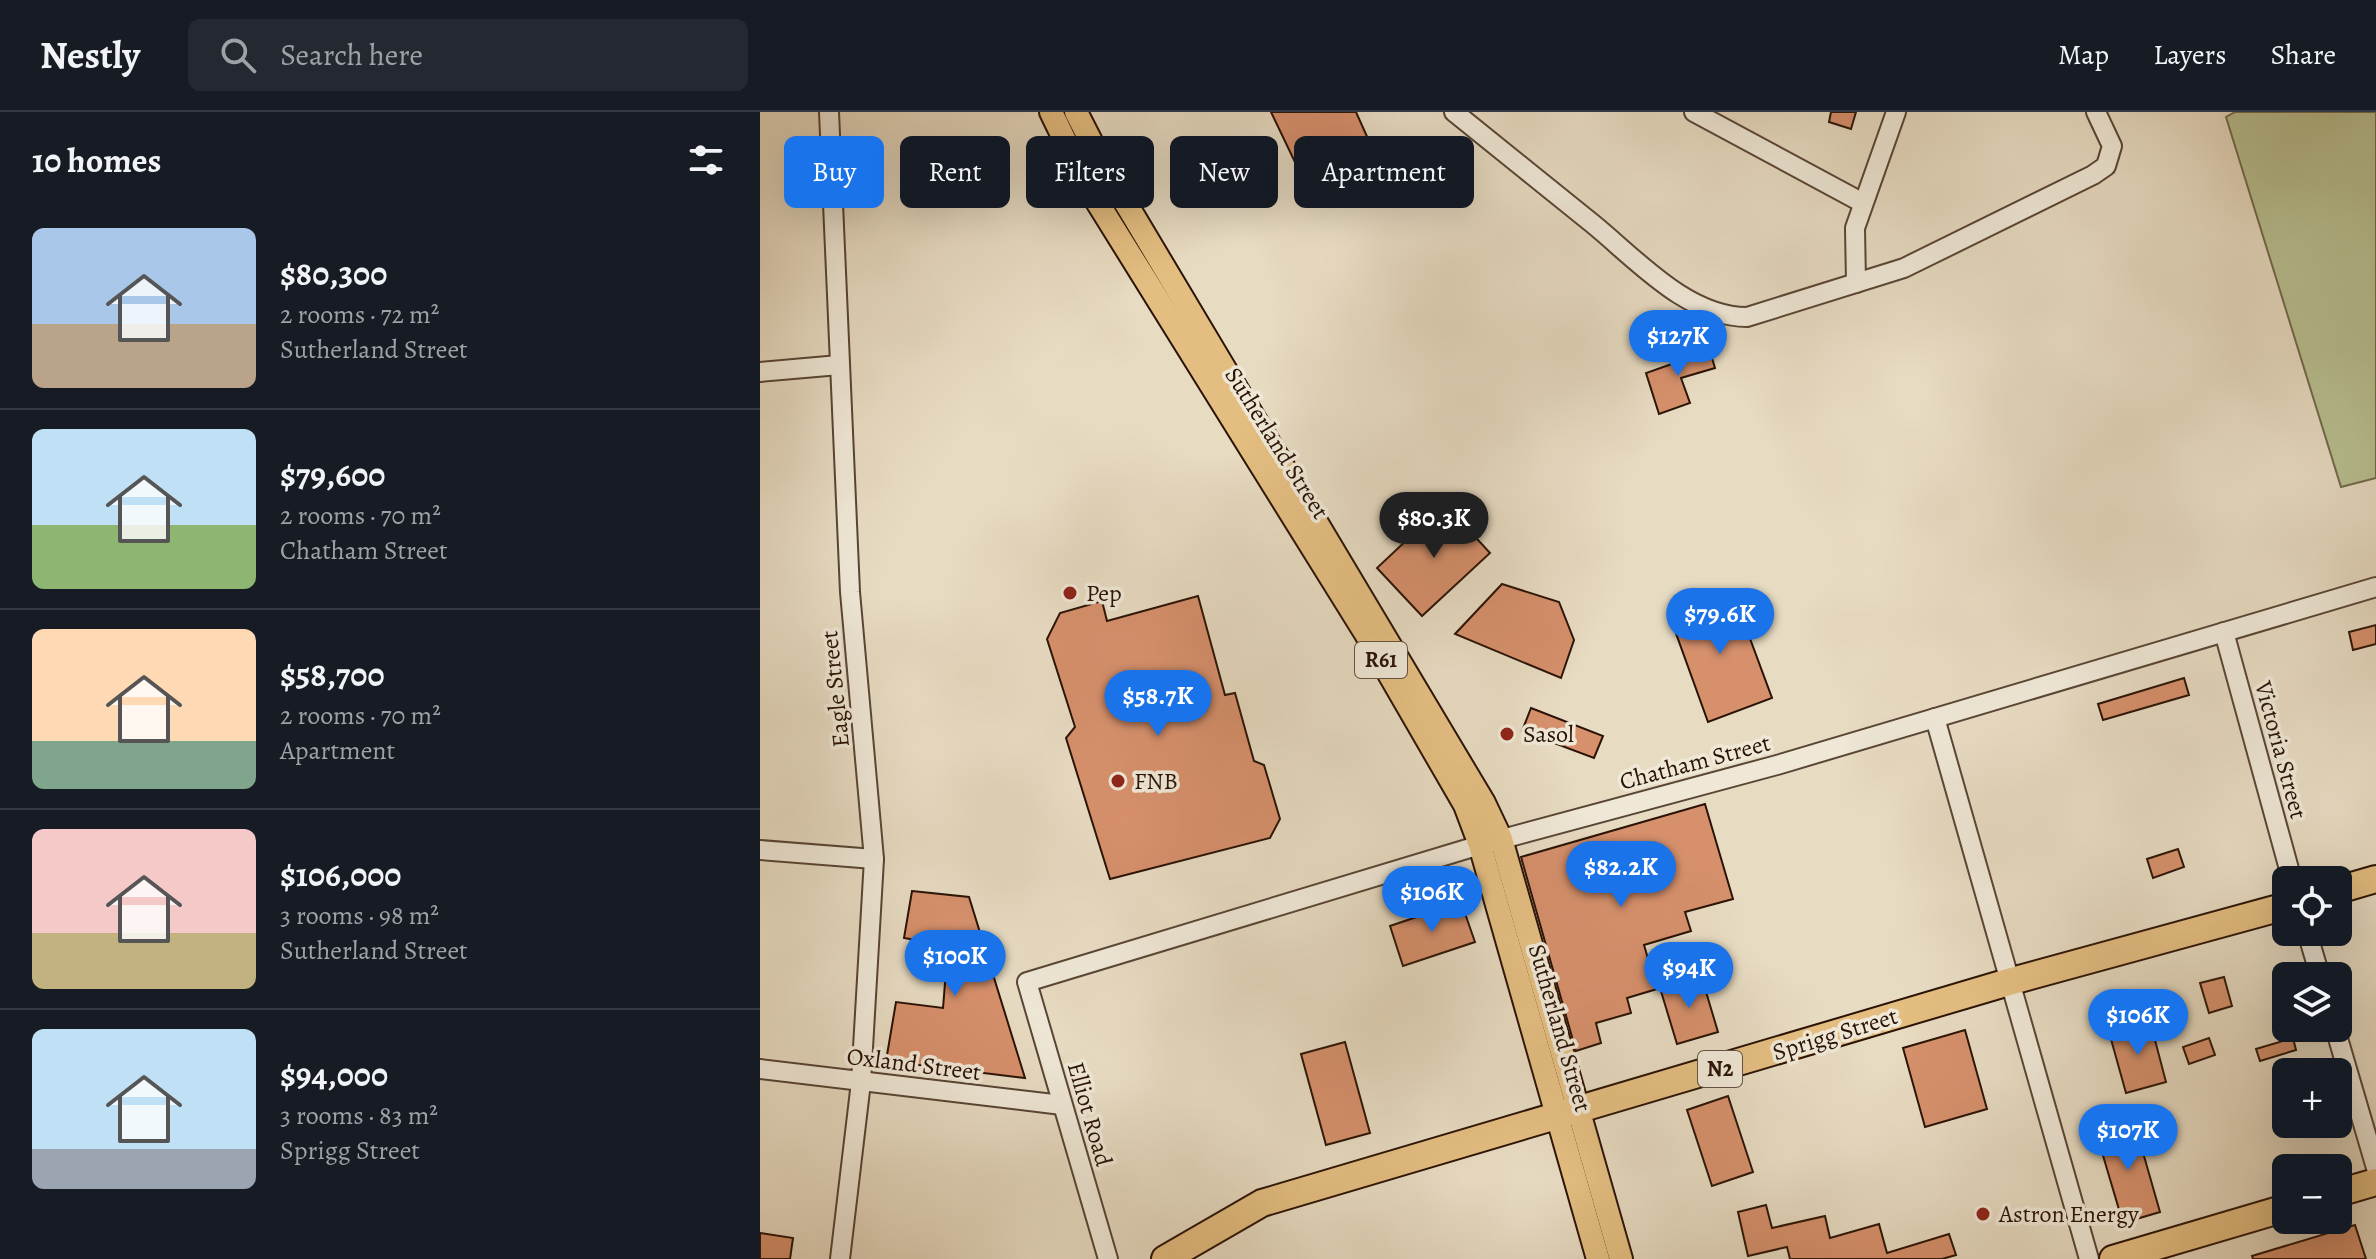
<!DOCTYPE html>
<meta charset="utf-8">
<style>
:root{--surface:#171b24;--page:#242831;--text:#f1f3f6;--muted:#9ea1a6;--line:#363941;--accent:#1a73e8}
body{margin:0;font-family:Alegreya,serif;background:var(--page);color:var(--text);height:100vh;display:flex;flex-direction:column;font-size:30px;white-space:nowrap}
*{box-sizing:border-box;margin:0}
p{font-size:26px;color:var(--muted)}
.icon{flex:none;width:44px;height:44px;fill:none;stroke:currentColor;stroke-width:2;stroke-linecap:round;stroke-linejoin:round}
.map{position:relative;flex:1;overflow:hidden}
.sheet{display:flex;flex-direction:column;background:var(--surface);width:760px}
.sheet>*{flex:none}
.banner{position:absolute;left:24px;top:24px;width:760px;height:72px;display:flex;gap:16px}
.tools{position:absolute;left:1512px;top:754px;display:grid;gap:16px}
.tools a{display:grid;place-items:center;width:80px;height:80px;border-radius:12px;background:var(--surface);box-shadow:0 8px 32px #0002;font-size:40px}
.price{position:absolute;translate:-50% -68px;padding:0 18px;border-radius:28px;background:var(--accent);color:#fff;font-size:26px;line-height:52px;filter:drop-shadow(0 2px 4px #0008)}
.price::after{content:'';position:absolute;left:50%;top:48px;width:24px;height:18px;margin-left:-12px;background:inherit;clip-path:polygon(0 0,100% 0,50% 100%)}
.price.on{background:#222;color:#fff}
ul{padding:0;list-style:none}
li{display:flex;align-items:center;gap:24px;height:200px;padding:0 32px}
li+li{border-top:2px solid var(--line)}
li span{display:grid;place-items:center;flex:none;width:224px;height:160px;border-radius:12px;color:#555}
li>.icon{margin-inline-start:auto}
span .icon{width:96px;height:96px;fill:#fffc;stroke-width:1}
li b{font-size:34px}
h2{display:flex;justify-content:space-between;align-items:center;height:96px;padding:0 32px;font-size:34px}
.pill{padding:0 28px;border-radius:12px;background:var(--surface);box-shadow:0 8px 32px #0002;font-size:28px;line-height:72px}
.pill.on{background:var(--accent);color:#fff}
header{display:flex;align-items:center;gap:48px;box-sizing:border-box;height:112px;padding:0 40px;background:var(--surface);border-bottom:2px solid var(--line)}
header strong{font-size:38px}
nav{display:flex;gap:44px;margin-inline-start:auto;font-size:28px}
.search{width:560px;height:72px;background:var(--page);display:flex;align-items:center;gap:20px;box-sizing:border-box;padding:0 28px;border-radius:12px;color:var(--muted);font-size:30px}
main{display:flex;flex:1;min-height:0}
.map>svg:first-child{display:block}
.green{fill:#b8c092;stroke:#716a4c;stroke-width:2}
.building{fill:#d6906c;stroke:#2a1306;stroke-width:2}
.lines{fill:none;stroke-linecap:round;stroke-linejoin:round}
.minor-casing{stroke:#594535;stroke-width:22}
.major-casing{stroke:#2a1306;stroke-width:26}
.highway-casing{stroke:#2a1306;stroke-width:30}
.minor{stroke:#efe8d7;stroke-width:18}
.major{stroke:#e4be81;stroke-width:22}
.highway{stroke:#e4be81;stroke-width:26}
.poi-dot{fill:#8f2418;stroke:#efe8d7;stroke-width:3}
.labels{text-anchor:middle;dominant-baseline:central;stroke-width:7;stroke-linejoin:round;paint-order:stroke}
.shield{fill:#efe8d7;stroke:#655345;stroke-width:2}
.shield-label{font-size:22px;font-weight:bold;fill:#2a1306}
.street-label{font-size:24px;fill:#2a1306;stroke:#efe8d7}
.poi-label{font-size:24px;fill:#2a1306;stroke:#efe8d7;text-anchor:start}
</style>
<header>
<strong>Nestly</strong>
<div class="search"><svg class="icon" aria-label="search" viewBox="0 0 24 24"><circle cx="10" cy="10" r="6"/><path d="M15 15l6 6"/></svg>Search here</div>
<nav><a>Map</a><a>Layers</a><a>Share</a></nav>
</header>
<main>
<section class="sheet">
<h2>10 homes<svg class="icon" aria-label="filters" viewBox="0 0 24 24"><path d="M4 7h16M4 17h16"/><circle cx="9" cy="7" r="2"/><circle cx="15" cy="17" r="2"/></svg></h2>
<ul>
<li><span style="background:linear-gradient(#a9c7e8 60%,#b9a48a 0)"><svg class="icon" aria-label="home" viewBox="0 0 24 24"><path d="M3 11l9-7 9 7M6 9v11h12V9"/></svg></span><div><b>$80,300</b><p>2 rooms · 72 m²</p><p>Sutherland Street</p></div></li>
<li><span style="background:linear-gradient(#bfe0f5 60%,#8fb573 0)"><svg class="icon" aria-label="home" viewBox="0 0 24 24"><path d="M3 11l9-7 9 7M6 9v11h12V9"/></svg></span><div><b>$79,600</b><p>2 rooms · 70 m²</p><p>Chatham Street</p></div></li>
<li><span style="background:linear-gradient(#ffd9b3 70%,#7fa58c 0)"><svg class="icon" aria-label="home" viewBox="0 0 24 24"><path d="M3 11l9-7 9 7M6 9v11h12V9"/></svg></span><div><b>$58,700</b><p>2 rooms · 70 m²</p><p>Apartment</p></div></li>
<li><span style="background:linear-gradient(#f6c9c9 65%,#c2b280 0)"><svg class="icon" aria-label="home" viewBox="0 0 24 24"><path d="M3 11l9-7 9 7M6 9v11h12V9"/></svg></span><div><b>$106,000</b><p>3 rooms · 98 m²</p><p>Sutherland Street</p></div></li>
<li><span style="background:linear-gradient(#bfe0f5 75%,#9aa5b1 0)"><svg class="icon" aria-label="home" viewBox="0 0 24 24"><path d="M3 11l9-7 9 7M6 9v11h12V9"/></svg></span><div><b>$94,000</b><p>3 rooms · 83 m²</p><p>Sprigg Street</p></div></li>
</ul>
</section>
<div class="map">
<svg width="1616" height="1147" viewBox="0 0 1616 1147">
<rect width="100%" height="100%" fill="#e7dbc2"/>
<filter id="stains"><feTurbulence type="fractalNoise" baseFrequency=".0025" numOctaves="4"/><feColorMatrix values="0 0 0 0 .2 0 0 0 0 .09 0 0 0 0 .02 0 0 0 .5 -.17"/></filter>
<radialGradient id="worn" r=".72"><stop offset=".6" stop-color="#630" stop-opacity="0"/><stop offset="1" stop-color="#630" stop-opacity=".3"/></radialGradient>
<polygon class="green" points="1475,0 1616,0 1616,366 1581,375 1466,5"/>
<g class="building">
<polygon points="511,0 596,0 623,60 600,71 606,82 583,92 578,82 555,92"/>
<polygon points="1071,0 1096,0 1091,17 1069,10"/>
<polygon points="948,233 955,256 921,266 930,291 899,302 886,261 923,248 921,240"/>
<polygon points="685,392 730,441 662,504 617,456"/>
<polygon points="742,472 799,490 814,528 801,566 695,522"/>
<polygon points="972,478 1012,586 948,610 909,502"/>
<polygon points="438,484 465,583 475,581 494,649 504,653 520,707 510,726 350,767 306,626 315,615 287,527 300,501 342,489 347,509"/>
<polygon points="1616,513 1616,532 1593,538 1589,520"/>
<polygon points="1424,566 1429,583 1343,608 1338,592"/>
<polygon points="771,596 843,624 834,646 762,619"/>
<polygon points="945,692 973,787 925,800 931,819 884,833 897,877 867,886 871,901 836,911 841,931 816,939 761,745"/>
<polygon points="1418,737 1424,755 1393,766 1387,747"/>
<polygon points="152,779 209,785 265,966 126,949 136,890 183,896 188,834 144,826"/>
<polygon points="701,790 715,830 643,854 630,814"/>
<polygon points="941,863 958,920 917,932 900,876"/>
<polygon points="1464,865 1472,894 1449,901 1440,871"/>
<polygon points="1390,909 1406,970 1366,981 1349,920"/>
<polygon points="1205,918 1227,997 1165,1015 1143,936"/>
<polygon points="1449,926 1455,943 1429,952 1423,935"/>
<polygon points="1533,926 1536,938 1500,949 1496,937"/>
<polygon points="585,930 610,1021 566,1033 541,942"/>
<polygon points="968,984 993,1060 952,1074 927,998"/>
<polygon points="1374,1009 1400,1100 1363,1111 1336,1020"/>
<polygon points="1006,1093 1012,1116 1065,1104 1070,1126 1119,1112 1127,1141 1189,1122 1196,1143 1182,1147 1030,1147 1027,1135 988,1144 978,1100"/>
<polygon points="1595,1113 1606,1147 1493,1147 1492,1144"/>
<polygon points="0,1121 33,1126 30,1147 0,1147"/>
</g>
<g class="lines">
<g class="minor-casing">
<g id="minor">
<polyline points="69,0 90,480 114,747 101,970 80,1147"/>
<path d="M694 0C740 37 787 75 833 112 876 147 927 205 987 205L1144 156 1333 63 1346 54 1352 34 1336 0"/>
<polyline points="934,0 1103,91"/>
<polyline points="1096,171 1095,116 1136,0"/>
<polyline points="0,260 79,253"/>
<polyline points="1464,520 1532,768"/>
<polyline points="1175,606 1329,1147"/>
<polyline points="0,738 114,747"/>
<polyline points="1547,820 1560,864"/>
<polyline points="1575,916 1616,1056"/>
<polyline points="0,957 302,993"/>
<polyline points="348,1147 267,870 720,733 1017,653 1616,475"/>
</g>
</g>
<g class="major-casing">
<g id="major">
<polyline points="291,0 326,72 606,522 705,693 720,733 838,1147"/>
<polyline points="316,0 343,53 724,691 741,727 861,1147"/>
</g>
</g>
<g class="highway-casing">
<g id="highway">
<polyline points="1578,778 1616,767"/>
<polyline points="1578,1081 1616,1070"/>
<polyline points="405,1147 502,1091 1252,869 1526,794"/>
<polyline points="1353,1147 1526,1096"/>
</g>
</g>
<use href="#minor" class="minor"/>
<use href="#major" class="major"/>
<use href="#highway" class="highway"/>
</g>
<g class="poi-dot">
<circle cx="310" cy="481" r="8"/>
<circle cx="747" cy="622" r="8"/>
<circle cx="358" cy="669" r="8"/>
<circle cx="1223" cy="1102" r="8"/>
</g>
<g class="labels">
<g class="shield">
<rect x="595" y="530" width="52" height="36" rx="6"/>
<rect x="938" y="939" width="44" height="36" rx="6"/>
</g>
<g class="shield-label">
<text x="621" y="548">R61</text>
<text x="960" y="957">N2</text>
</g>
<g class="street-label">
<text transform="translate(517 331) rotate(58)">Sutherland Street</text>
<text transform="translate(75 577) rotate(-96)">Eagle Street</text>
<text transform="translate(1521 638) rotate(75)">Victoria Street</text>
<text transform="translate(935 650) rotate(-15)">Chatham Street</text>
<text transform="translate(800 916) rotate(74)">Sutherland Street</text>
<text transform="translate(1075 922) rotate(-17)">Sprigg Street</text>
<text transform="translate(154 952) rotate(7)">Oxland Street</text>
<text transform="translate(330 1002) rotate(74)">Elliot Road</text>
</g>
<g class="poi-label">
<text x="326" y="481">Pep</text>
<text x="763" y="622">Sasol</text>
<text x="374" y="669">FNB</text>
<text x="1239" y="1102">Astron Energy</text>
</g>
</g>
<rect width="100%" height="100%" filter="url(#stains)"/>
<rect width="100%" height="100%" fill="url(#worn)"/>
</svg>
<div class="tools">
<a><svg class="icon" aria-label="locate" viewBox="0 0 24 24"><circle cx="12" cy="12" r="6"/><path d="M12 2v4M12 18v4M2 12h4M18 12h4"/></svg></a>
<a><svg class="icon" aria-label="layers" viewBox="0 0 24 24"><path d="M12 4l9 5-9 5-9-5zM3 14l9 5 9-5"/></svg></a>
<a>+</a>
<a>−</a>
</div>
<b class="price" style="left:918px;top:266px">$127K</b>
<b class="price on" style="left:674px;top:448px">$80.3K</b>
<b class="price" style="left:960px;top:544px">$79.6K</b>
<b class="price" style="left:398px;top:626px">$58.7K</b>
<b class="price" style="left:861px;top:797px">$82.2K</b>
<b class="price" style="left:672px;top:822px">$106K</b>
<b class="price" style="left:195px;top:886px">$100K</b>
<b class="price" style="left:929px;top:898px">$94K</b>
<b class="price" style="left:1378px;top:945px">$106K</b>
<b class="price" style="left:1368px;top:1060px">$107K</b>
<div class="banner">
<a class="pill on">Buy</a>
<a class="pill">Rent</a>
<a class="pill">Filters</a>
<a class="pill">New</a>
<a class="pill">Apartment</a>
</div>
</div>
</main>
